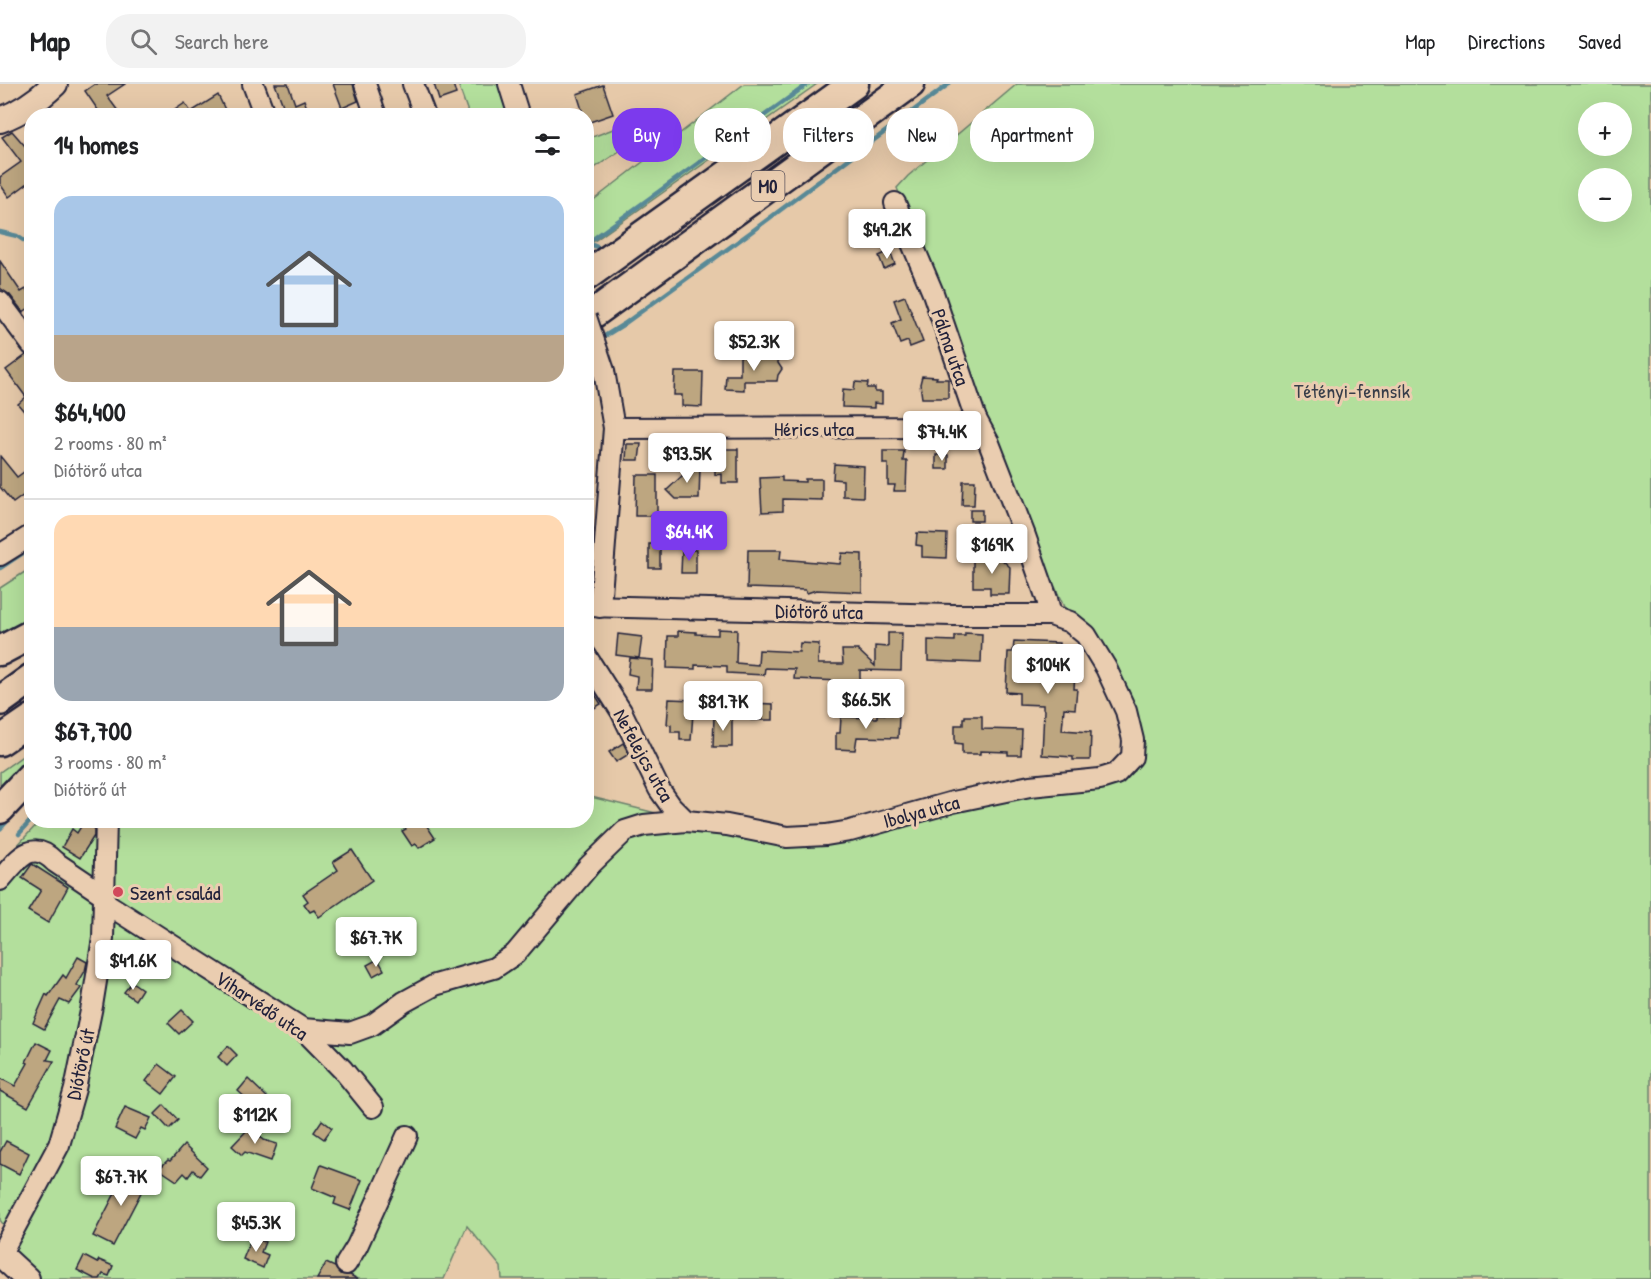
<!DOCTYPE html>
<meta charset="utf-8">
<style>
:root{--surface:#fff;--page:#f2f2f2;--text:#202124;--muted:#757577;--line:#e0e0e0;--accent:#7c3aed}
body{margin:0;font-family:"Patrick Hand",sans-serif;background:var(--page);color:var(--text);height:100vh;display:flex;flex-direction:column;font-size:22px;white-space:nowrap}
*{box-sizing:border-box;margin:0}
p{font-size:20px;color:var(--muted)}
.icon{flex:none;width:33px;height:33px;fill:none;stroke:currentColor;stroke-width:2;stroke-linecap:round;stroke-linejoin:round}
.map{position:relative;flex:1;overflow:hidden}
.sheet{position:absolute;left:24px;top:24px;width:570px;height:720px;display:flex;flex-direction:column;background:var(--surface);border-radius:24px;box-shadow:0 6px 24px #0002}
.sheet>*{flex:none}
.banner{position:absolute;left:612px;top:24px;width:570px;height:54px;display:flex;gap:12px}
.controls{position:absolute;left:1578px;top:18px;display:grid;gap:12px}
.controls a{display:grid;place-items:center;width:54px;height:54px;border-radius:50%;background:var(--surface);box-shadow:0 6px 24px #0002;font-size:30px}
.price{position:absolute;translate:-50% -51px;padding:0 14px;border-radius:6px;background:#fff;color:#222;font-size:20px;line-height:39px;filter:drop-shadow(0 2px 3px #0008)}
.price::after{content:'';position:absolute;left:50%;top:36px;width:18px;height:14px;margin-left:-9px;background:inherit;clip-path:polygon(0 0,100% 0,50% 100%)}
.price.active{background:var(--accent);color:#fff}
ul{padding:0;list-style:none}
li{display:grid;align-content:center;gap:12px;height:318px;padding:0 30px}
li+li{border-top:2px solid var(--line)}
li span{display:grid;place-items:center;height:186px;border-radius:18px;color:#555}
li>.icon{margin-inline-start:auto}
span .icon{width:108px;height:108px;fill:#fffc;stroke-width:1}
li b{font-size:26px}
h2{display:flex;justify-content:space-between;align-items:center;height:72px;padding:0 30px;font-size:26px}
.tag{padding:0 21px;border-radius:24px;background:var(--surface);box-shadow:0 6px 24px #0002;font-size:21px;line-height:54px}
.tag.active{background:var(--accent);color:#fff}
header{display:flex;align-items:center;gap:36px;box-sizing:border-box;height:84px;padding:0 30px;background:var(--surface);border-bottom:2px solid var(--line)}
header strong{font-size:28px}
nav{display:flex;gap:33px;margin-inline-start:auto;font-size:21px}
.search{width:420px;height:54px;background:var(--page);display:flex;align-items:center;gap:15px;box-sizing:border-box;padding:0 21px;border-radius:24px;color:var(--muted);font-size:22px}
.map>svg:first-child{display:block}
.green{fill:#b3df9c;stroke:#6a806c;stroke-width:1.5;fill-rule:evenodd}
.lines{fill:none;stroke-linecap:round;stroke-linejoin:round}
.stream{stroke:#588997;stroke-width:4.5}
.building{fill:#bda680;stroke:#22223b;stroke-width:1.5}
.minor-casing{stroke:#22223b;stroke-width:24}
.major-casing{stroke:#22223b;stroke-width:28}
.highway-casing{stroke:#22223b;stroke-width:33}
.minor{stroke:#eacdb0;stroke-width:20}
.major{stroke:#eacdb0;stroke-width:24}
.highway{stroke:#eacdb0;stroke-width:28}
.minor-bridge-casing{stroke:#22223b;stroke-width:24;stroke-linecap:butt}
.minor-bridge{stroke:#eacdb0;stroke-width:20}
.poi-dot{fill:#d1495b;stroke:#eacdb0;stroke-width:2}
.labels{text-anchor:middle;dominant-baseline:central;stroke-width:6;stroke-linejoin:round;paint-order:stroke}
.shield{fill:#eacdb0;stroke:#5e555e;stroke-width:1.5}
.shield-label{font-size:18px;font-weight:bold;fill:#22223b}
.street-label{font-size:20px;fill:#22223b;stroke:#eacdb0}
.park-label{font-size:20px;fill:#383e4a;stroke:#eacdb0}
.poi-label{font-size:20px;fill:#22223b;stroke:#eacdb0;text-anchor:start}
</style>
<header>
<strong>Map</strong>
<div class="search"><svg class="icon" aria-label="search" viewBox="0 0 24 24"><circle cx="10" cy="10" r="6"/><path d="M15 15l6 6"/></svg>Search here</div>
<nav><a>Map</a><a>Directions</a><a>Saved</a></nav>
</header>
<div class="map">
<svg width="1651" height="1195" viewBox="0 0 1651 1195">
<rect width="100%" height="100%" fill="#e6c9a9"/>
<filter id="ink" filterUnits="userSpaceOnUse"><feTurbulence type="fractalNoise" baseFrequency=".0167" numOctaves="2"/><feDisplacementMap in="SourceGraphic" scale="12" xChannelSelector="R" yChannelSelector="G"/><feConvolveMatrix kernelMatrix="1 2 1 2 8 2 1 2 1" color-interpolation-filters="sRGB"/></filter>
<g filter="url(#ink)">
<g class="green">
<polygon points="458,0 499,0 510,31 469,31"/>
<polygon points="744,0 817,0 587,162 587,121"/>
<path d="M1017 0H1651V1195H502L501 1183 467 1142 444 1195H41L13 1169 3 1140 0 1136V780L40 737 586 736 587 712 664 731 814 762 990 719 991 715 1113 698 1135 687 1145 660 1125 601 1093 550 1064 523 1028 441 897 104 908 92ZM1588 28H1622V62H1588ZM1588 94H1622V128H1588Z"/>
<polygon points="634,37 640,53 587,89 587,55"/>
<polygon points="31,484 31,533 0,551 0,504"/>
<polygon points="31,666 31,679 0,712 0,688"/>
</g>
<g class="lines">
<g class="stream">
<polyline points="0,148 17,152 32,162"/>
<polyline points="588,159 597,163"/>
<polyline points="586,160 808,0"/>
<polyline points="600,255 624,240 751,148 949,0"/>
<polyline points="0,484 32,463"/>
<polyline points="0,745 12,732"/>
<polyline points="19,750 32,735"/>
</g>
</g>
<g class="building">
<polygon points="95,0 125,0 107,12 118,27 112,32 102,32 85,7"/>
<polygon points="275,0 288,0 295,20 304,16 310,32 277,32 276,27 284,24"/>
<polygon points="333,0 353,0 358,17 342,24"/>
<polygon points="434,0 453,0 456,10 439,16"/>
<polygon points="603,1 613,30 587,39 586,32 584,32 577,10"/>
<polygon points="218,11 228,32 166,32 185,19 191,28"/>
<polygon points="12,47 32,70 32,96 9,113 0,100 0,93 21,78 2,53"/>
<polygon points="876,131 881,144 870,149 865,136"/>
<polygon points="890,167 895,180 884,185 879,172"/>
<polygon points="0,177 21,208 26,205 32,213 32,222 23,228 10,211 0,204"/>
<polygon points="905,212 923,258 910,263 908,257 900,260 892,239 901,235 894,216"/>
<polygon points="26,271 32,273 32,337 18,320 26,313 6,286"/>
<polygon points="740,272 778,273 778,279 782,285 778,291 777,297 744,297 744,306 725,305 726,291 740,291"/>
<polygon points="675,288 703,288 702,323 682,322 682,311 674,311"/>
<polygon points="922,292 937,293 936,295 948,295 948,314 922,314 920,300"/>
<polygon points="855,298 868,299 867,304 875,304 875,308 882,308 882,320 874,319 874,324 842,323 843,305 854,306"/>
<polygon points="627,360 641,360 639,376 626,376"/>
<polygon points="720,365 738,365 738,399 722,399 722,390 715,391 715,372 720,372"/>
<polygon points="883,367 904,367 903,377 907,377 906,407 894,407 895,401 888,401 888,380 883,380"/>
<rect x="936" y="371" width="12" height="14"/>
<polygon points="0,372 17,393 32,382 32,405 13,419 0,403"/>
<polygon points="686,380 697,380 700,383 699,415 676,415 667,406 683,391 683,383"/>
<polygon points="834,380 864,382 863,413 843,412 843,396 833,395"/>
<polygon points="636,391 657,391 657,432 635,432"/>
<polygon points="782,393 782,397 805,398 805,395 822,395 822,416 783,415 783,427 762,428 760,394"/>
<polygon points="963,397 975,397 974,421 962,421"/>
<rect x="970" y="426" width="12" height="11"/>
<polygon points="917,449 947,450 946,474 922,473 922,462 916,461"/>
<rect x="649" y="460" width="11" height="24"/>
<polygon points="682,466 696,466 696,489 681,489"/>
<polygon points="748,466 781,466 780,475 840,480 842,469 862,470 862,508 816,506 807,509 805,506 747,504"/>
<polygon points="973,473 1000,474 1010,483 1009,510 990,510 990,503 973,503"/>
<polygon points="718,545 737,546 736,579 758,581 759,566 799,568 800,559 819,560 818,580 843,580 842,566 858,566 875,582 875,562 888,563 888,549 902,549 901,587 860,586 860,597 853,597 853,602 841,602 841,597 794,595 795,585 765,584 764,591 727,589 727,582 695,581 695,585 667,584 668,552 678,552 678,547 696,548 696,550 718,551"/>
<polygon points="965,549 982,550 981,579 928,577 928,556 955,557 955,552 965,552"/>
<polygon points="618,550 642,553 639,574 616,571"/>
<polygon points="1014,557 1059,559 1059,568 1066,568 1065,586 1075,587 1074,605 1077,605 1075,625 1064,624 1062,646 1091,648 1090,676 1073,676 1073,673 1042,671 1044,626 1043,625 1043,621 1019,620 1019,609 1006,608 1008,568 1013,568"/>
<polygon points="630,574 653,576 652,605 636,605 637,592 628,590"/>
<polygon points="586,596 601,620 586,629"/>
<polygon points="669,615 694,616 691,656 680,656 680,648 671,648 671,641 667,640"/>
<polygon points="751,619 773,620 773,636 751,636"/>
<polygon points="877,630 899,631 898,654 857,653 855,666 836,665 836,649 840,649 841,633 877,634"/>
<polygon points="714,632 732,632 732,663 713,663"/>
<polygon points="965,632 982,632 982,645 1022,646 1021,671 1008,671 1008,668 980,667 980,670 962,670 962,660 955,659 955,641 963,641 963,634 965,634"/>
<polygon points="623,659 629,670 616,678 609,668"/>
<polygon points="85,736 94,742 94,752 80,774 62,763 72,745 77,749"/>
<polygon points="400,736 423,736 435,754 419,764 416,760 412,762 402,747 406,745"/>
<polygon points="352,766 372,796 319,833 314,826 310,828 304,820 308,817 303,810 338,786 333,778"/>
<polygon points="32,780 68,803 48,839 28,827 41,806 22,794"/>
<polygon points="78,873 87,878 85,887 77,901 81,904 69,920 60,916 44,945 33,939 46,910 48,912 63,891 66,894"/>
<polygon points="378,875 384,886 373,892 367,881"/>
<polygon points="132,898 142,905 135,916 124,908"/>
<polygon points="182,926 193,937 179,950 168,939"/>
<polygon points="36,958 52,966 47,976 54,977 28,1023 0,1007 0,994 15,1002 28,979 26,978"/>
<polygon points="228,962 237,971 227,982 218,973"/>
<polygon points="159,980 176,993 163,1010 146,997"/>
<polygon points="248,995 269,1015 259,1026 238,1007"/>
<polygon points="164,1021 178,1036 169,1045 155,1030"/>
<polygon points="125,1023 151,1034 145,1046 141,1044 135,1055 115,1045"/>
<polygon points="322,1036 332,1044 324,1055 314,1048"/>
<polygon points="250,1043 264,1056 277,1060 271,1077 245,1068 242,1071 232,1062"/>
<polygon points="6,1057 29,1069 19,1090 0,1080 0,1068"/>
<polygon points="184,1061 207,1083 200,1092 193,1086 188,1093 184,1089 177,1097 159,1085 168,1076 170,1077"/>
<polygon points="321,1081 362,1096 350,1126 334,1120 336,1114 312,1104"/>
<polygon points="128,1084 148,1095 113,1162 93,1152"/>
<polygon points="252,1153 265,1158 261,1168 268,1171 263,1184 243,1175"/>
<polygon points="84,1172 97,1179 99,1176 113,1182 109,1192 103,1190 100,1195 95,1195 77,1186"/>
<polygon points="326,1179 335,1183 340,1190 350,1191 358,1195 317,1195"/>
</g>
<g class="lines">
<g class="minor-casing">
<g id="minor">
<polyline points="253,0 265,32"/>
<polyline points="365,0 376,32"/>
<polyline points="413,0 425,32"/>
<polyline points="509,0 519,32"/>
<polyline points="0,218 32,261"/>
<polyline points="614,344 960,343 976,335"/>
<polyline points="0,471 32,451"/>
<polyline points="586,522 952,531 1051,531"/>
<polyline points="600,523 614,344 604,287"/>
<polyline points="586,572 621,627 659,705 671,722 686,737"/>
<path d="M0 796C17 777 31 753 55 778L104 811"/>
<polyline points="104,818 303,945 343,986 373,1023"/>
<polyline points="303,945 350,949 372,941 404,918 435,901 494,884 515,870 589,782 625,747 644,741 686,737 727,741 787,753 826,751 850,747 953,718 1030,702 1100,695 1116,690 1132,673 1133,656 1126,627 1106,584 1086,551 1070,538 1051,531 1047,515 1024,449 989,359 976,335 933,209 895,119"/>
<polyline points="0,1171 59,1061 75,1005 92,922 103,854 106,736"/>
<polyline points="346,1180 357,1162 407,1052"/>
</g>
</g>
<g class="major-casing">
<g id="major">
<path d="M0 36C22 28 38 16 55 0"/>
<polyline points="0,1170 27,1195"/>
</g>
</g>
<g class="highway-casing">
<g id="highway">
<polyline points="586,192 854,0"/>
<polyline points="586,235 910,0"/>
<polyline points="0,567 32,550"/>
<polyline points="0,617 32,594"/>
<polyline points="0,657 32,635"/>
<polyline points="0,725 32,691"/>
</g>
</g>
<use href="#minor" class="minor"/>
<use href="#major" class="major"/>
<use href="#highway" class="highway"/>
<g class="minor-bridge-casing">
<polyline id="minor-bridge" points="586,233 604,287"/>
</g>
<use href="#minor-bridge" class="minor-bridge"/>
</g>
</g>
<circle class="poi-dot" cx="118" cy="808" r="6"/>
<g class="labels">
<rect class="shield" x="751.5" y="87" width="33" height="30" rx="4.5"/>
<g class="shield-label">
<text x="768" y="102">M0</text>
</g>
<g class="street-label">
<text transform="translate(951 263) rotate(71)">Pálma utca</text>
<text x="814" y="344">Hérics utca</text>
<text transform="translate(819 527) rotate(1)">Diótörő utca</text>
<text transform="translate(644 671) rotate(61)">Nefelejcs utca</text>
<text transform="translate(921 727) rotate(-15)">Ibolya utca</text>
<text transform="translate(262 921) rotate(34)">Viharvédő utca</text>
<text transform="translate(80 980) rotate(-78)">Diótörő út</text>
</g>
<g class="park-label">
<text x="1352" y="306">Tétényi-fennsík</text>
</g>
<g class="poi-label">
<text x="130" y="808">Szent család</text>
</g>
</g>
</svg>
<div class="controls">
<a>+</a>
<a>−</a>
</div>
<b class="price" style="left:887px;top:176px">$49.2K</b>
<b class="price" style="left:754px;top:288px">$52.3K</b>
<b class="price" style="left:942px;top:378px">$74.4K</b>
<b class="price" style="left:687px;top:400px">$93.5K</b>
<b class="price active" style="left:689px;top:478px">$64.4K</b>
<b class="price" style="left:992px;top:491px">$169K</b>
<b class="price" style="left:1048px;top:611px">$104K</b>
<b class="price" style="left:866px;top:646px">$66.5K</b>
<b class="price" style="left:723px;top:648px">$81.7K</b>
<b class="price" style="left:376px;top:884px">$67.7K</b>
<b class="price" style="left:133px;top:907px">$41.6K</b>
<b class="price" style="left:255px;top:1061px">$112K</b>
<b class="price" style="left:121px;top:1123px">$67.7K</b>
<b class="price" style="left:256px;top:1169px">$45.3K</b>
<div class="banner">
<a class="tag active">Buy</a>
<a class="tag">Rent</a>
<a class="tag">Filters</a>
<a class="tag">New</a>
<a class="tag">Apartment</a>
</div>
<section class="sheet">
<h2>14 homes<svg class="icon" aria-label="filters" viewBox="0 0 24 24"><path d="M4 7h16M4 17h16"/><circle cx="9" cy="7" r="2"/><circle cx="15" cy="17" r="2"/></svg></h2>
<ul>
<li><span style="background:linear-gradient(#a9c7e8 75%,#b9a48a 0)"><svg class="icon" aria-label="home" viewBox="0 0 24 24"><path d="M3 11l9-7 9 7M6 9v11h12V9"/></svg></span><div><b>$64,400</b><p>2 rooms · 80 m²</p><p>Diótörő utca</p></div></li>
<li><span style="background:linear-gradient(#ffd9b3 60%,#9aa5b1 0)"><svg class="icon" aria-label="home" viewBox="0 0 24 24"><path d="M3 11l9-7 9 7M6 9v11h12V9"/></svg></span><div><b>$67,700</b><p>3 rooms · 80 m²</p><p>Diótörő út</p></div></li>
</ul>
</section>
</div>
